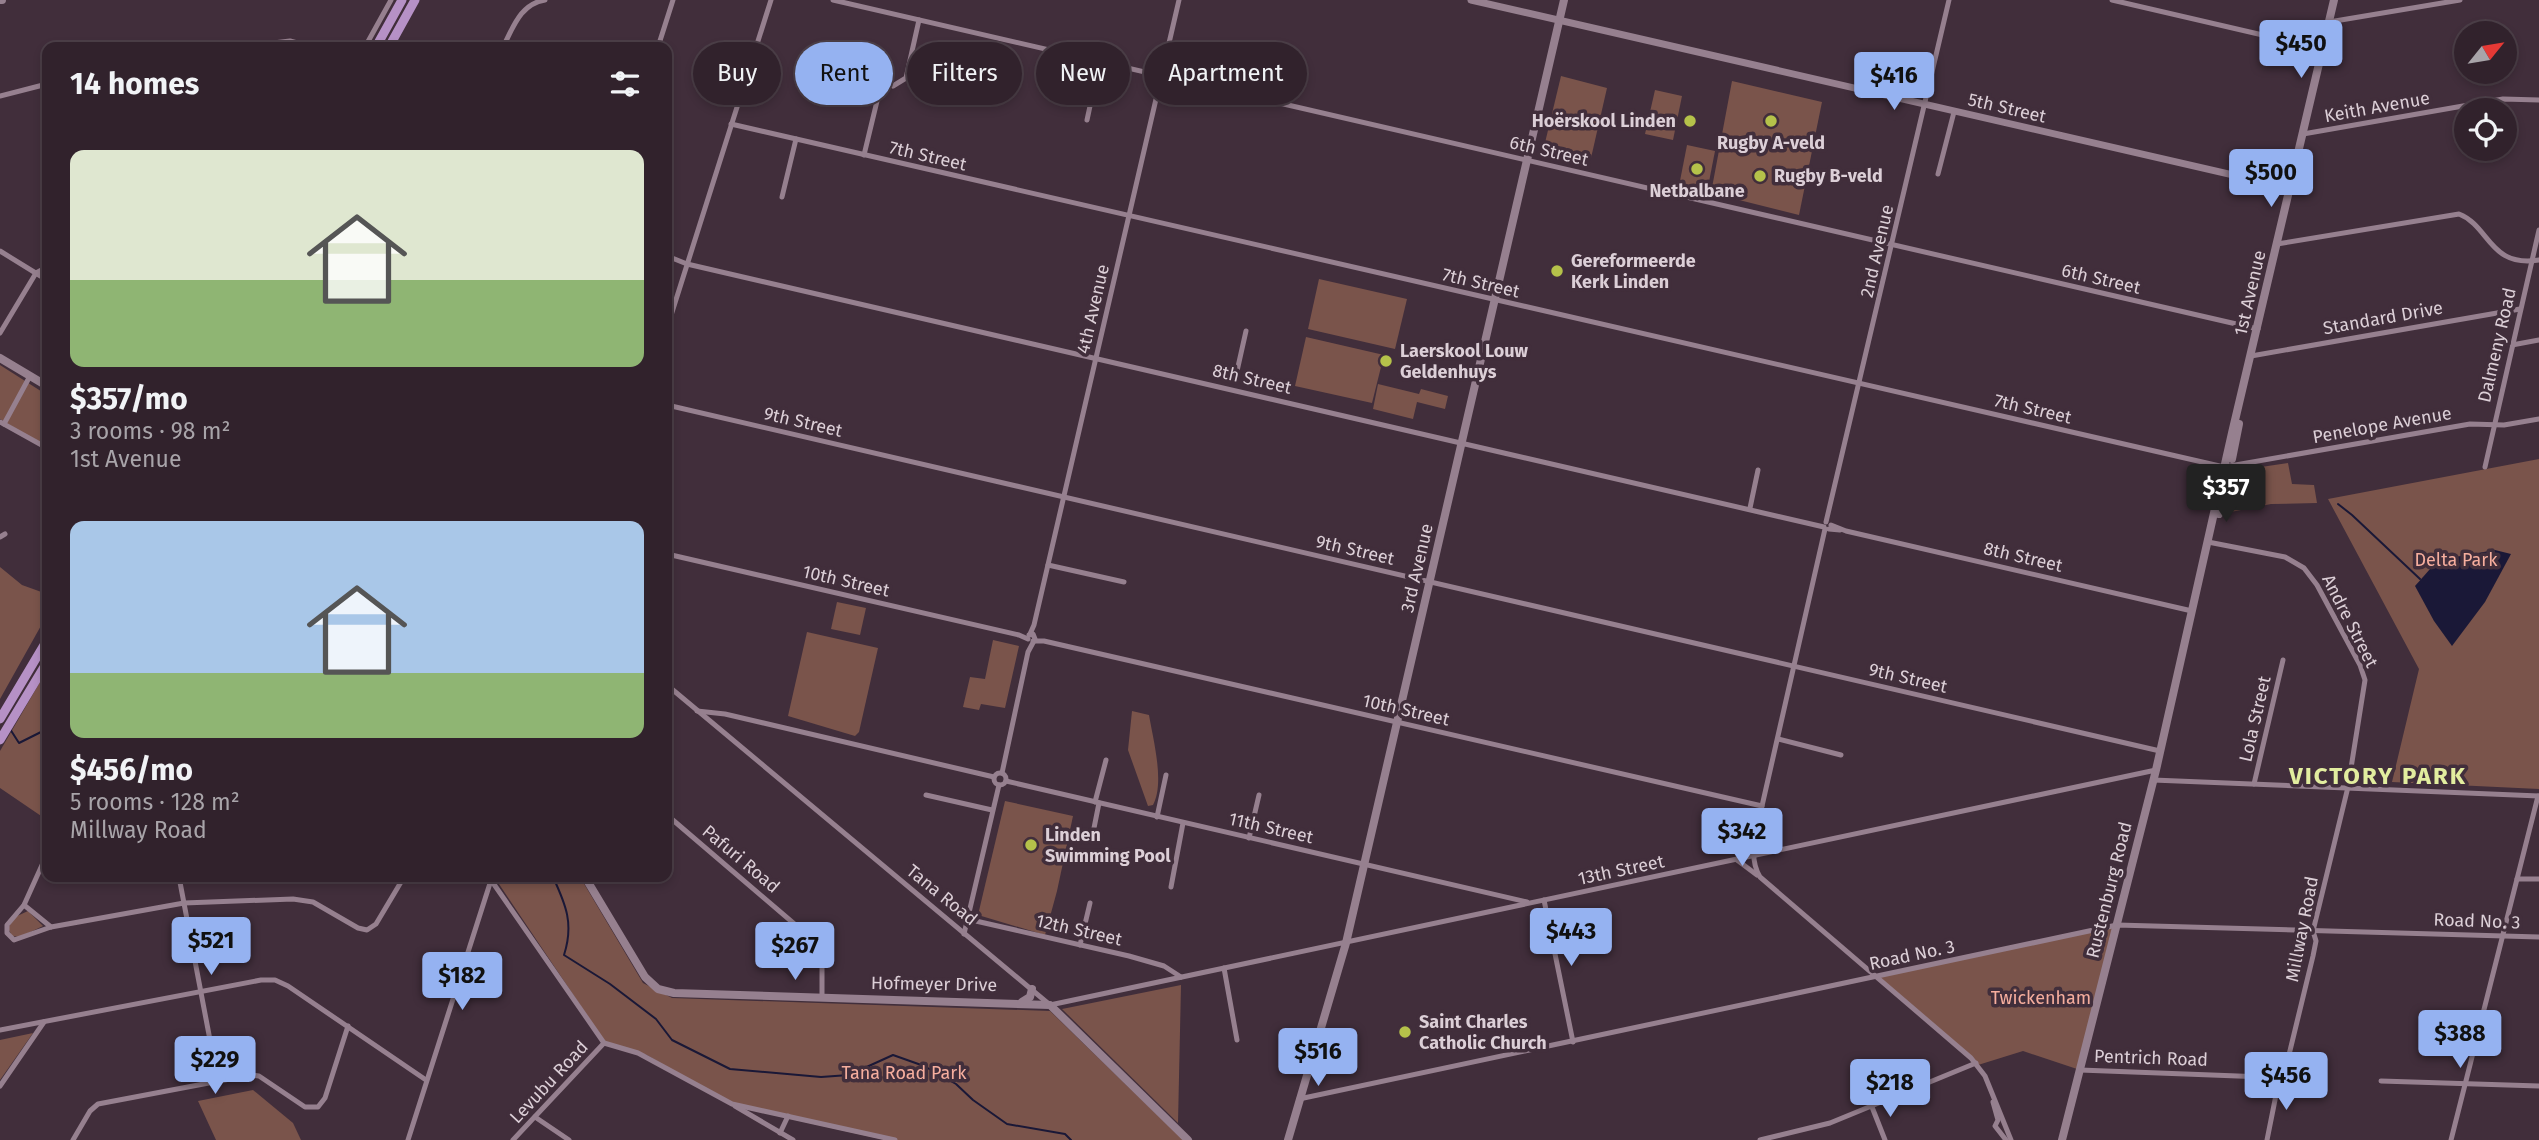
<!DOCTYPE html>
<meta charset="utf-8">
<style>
:root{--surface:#31222c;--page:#392a34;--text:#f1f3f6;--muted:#a8a4a9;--line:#4c3f48;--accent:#95b2f1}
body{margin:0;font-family:"Fira Sans",sans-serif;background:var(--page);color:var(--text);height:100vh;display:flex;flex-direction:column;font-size:26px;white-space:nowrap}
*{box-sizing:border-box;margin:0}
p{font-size:23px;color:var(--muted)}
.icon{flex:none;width:38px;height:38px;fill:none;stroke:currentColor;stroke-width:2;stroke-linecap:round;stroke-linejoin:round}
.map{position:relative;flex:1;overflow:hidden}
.side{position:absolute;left:42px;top:42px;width:630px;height:840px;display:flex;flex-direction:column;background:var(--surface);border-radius:14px;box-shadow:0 4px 10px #0003,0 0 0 2px var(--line)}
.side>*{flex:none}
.guide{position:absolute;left:693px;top:42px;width:665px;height:63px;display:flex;gap:14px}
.needle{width:46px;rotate:60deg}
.controls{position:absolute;left:2454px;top:21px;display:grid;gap:14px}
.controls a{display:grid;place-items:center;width:63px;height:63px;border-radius:50%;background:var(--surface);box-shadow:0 4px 10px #0003,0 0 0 2px var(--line);font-size:35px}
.price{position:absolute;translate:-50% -60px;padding:0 16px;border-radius:7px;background:var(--accent);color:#111;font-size:23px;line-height:46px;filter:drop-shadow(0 2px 4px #0008)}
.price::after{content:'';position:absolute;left:50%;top:42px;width:21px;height:16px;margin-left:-10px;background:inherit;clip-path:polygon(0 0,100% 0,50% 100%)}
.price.selected{background:#222;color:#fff}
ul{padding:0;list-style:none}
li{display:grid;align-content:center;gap:14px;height:371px;padding:0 28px}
li span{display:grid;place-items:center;height:217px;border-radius:14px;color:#555}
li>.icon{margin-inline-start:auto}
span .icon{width:126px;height:126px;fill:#fffc;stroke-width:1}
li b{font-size:30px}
h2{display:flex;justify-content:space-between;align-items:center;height:84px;padding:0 28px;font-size:30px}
.chip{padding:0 24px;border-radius:32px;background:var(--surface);box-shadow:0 4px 10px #0003,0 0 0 2px var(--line);font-size:24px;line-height:63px}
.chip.selected{background:var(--accent);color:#111}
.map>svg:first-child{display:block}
.green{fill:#7a544b}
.water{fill:#1a1837}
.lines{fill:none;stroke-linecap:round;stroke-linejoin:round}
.stream{stroke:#1a1837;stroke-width:2}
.minor{stroke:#96808f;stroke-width:5}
.tertiary{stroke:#96808f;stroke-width:7}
.secondary{stroke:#96808f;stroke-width:8}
.primary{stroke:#b691c6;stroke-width:9}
.poi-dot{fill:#b5c24a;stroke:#412e3b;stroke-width:2.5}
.labels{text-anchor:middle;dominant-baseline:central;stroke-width:7;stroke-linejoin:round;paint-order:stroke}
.street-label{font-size:18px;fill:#dccfd7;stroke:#412e3b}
.poi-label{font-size:18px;font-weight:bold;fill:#dccfd7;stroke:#412e3b;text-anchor:start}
.park-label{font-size:18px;fill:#f6ae9e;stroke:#412e3b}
.district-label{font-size:24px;font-weight:bold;letter-spacing:2px;fill:#e2ed9f;stroke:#412e3b}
</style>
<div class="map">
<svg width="2539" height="1140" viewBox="0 0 2539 1140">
<rect width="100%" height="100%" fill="#412e3b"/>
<g class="green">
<polygon points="1561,76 1607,88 1591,158 1544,147"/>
<polygon points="1732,81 1822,102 1799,215 1711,193"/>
<polygon points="1655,90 1682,96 1673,140 1645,134"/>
<polygon points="1687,145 1715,151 1707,192 1679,186"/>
<polygon points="1319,279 1407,299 1395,349 1308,329"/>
<polygon points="1306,337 1384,355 1372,403 1295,386"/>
<polygon points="0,365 47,395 47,448 0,419"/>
<polygon points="1378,384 1419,394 1421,389 1448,396 1445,409 1417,402 1413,419 1373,409"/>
<polygon points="2539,459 2539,789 2392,782 2419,669 2328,499"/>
<polygon points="2288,463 2292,484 2314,485 2317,503 2271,504 2226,513 2234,471"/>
<polygon points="0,567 22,585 47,594 47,615 0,699"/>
<polygon points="837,602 866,608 860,635 831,629"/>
<polygon points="807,632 878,648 859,732 855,736 788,716"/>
<polygon points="993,640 1019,646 1005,708 981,704 979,710 963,707 970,677 985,679"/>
<polygon points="47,670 47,820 0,788 0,751"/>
<path d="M1132 711 1149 715C1153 739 1165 783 1153 805L1148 806 1128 750Z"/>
<polygon points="1005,801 1073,816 1057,891 1045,935 978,915"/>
<polygon points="498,877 580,877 643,983 672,998 1050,1011 1183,1140 885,1140 733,1106 647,1055 605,1042 497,881"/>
<polygon points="28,911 43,926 20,937 12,936 8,928 15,917"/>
<polygon points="2117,924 2080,1070 2023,1051 1978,1065 1877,977"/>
<polygon points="1181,985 1178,1123 1062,1009"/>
<polygon points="33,1033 0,1080 0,1040"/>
<polygon points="253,1090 293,1123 301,1140 216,1140 198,1101"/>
</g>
<polygon class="water" points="2495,550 2511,554 2485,602 2452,646 2434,621 2415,586 2438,560"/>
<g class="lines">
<g class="stream">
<polyline points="2338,504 2352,515 2420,579"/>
<polyline points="10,729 19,743 47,729"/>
<path d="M553 877C566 905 574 924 564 955L610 984 656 1019 672 1040 730 1069 821 1077 849 1075 893 1055 924 1066 956 1084 973 1100 1007 1124 1065 1134 1071 1140"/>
</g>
<g class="minor">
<polyline points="833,0 2258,329"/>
<polyline points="2112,0 2323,49"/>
<polyline points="2329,22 2460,0"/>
<polyline points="240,47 290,41 312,47"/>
<polyline points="365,47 391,0"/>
<path d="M503 47C513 28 520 4 545 0"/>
<polyline points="658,47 673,0"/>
<polyline points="893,86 906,78 919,20"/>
<polyline points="0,96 47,84"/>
<polyline points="1087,120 1098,69"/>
<polyline points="731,124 2224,467 2470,424 2504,425 2539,419"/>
<polyline points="2303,134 2503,99 2539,100"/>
<polyline points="864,155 878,97"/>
<polyline points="1938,174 1954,112"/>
<polyline points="782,197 796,139"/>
<path d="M2277 244 2459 214C2490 226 2489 268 2539 260"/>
<polyline points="0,251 47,280"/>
<polyline points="667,256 687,264 1824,527"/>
<polyline points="667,328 771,0"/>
<polyline points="0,333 36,273 47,267"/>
<polyline points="2512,345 2539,340"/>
<polyline points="2251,356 2520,309"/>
<polyline points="1235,380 1246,331"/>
<polyline points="667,405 2160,751"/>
<polyline points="0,422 47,448"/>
<polyline points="4,424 30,376"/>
<polyline points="2485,467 2539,230"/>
<polyline points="1750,508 1758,470"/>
<polyline points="1826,522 1949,0"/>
<polyline points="1831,525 1846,531 2192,611"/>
<path d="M1825 529 1762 806C1757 830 1747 855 1760 877L1971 1058 1985 1076 2011 1140"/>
<polyline points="1829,529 1840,530"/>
<polyline points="0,537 5,534"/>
<polyline points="2208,542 2285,557 2304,568 2317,585 2360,665 2365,680 2348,787 2313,931 2316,941 2313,956 2287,1063 2277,1090 2267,1140"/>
<polyline points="667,554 1019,635 1028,639"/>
<polyline points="1048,565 1124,582"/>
<polyline points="1030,634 1034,625 1179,0"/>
<polyline points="1033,641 1044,641 1762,806"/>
<polyline points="667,685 1050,1005 2156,770"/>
<polyline points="697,711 725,714 994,777"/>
<polyline points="1778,739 1841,755"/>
<circle cx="1000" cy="779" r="6"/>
<polyline points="1002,773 1028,652 1035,639 1033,634 1029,635"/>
<polyline points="2153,780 2539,796"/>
<polyline points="1006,781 1527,902"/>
<polyline points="2254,784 2283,660"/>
<polyline points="926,795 992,810"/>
<polyline points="1095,802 1106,760"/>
<polyline points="667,815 819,945 822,953 822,997"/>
<polyline points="1157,817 1166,775"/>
<polyline points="1092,838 1099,803"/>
<polyline points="1249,838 1259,795"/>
<polyline points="47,854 24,905 7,925 7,933 14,940 51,927 184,903 293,899 313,902 358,928 367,930 376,924 404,877"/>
<polyline points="1737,860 1757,875"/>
<polyline points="179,877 218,1082"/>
<polyline points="481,877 491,880 604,1043 638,1053 732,1104 895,1140"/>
<polyline points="2517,879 2539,879"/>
<polyline points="1171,887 1183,823"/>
<polyline points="1544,900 1573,1042"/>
<polyline points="24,905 51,927"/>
<polyline points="967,919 1129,956 1164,966 1181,977"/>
<polyline points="964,934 999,785"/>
<polyline points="1080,945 1090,903"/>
<polyline points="1224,968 1237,1040"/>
<polyline points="0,1030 261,980 275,980 288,986 426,1080"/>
<polyline points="2080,1070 2264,1077"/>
<polyline points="2381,1081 2539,1086"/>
<polyline points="0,1086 44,1022"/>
<polyline points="1299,1099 2117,925 2539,937"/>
<polyline points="1993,1102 1998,1120 1995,1126 2006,1140"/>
<polyline points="735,1106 793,1140"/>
<polyline points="1872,1107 1885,1140"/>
<polyline points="535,1117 569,1140"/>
<polyline points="780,1133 788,1116"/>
<polyline points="73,1140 90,1111 98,1104 251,1075 259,1076 305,1107 318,1107 325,1098 348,1026"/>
<polyline points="408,1140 492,877"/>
<polyline points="513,1140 604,1043"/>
<polyline points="1760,1140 1830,1123 1976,1063"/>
<polyline points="2451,1140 2538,796"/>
</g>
<polyline class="tertiary" points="1471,0 2290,188"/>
<g class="secondary">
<polyline points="0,0 2,0"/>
<polyline points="0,358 47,386"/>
<polyline points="2232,459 2239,424"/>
<polyline points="2219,514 2227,482"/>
<polyline points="585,877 645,977 658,989 674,993 1050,1005 1188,1140"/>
<polyline points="1022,1002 1030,997 1032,989"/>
<polyline points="1288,1140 1346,943 1564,0"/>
<polyline points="2062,1140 2156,770 2232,433 2334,0"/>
</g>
<g class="primary">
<polyline points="376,47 402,0"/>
<polyline points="389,47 415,0"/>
<polyline points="0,719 47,640"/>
<polyline points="0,740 47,662"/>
</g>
</g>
<g class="poi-dot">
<circle cx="1690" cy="121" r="7"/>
<circle cx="1771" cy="121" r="7"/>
<circle cx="1697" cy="169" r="7"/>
<circle cx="1760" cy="176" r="7"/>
<circle cx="1557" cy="271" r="7"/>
<circle cx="1386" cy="361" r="7"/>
<circle cx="1031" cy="845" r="7"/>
<circle cx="1405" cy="1032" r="7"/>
</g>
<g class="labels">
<g class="street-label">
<text transform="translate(2377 107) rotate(-10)">Keith Avenue</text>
<text transform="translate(2007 108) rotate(13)">5th Street</text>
<text transform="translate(1549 151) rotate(13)">6th Street</text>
<text transform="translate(928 156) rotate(13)">7th Street</text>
<text transform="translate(1877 251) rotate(-77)">2nd Avenue</text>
<text transform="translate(2101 279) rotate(13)">6th Street</text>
<text transform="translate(1481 283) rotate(13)">7th Street</text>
<text transform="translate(2250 293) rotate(-77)">1st Avenue</text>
<text transform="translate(1093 309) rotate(-77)">4th Avenue</text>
<text transform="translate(2383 318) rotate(-10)">Standard Drive</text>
<text transform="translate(2497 345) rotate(-77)">Dalmeny Road</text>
<text transform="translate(1252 379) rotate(13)">8th Street</text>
<text transform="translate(2033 409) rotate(13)">7th Street</text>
<text transform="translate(803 422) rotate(13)">9th Street</text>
<text transform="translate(2382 425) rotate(-10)">Penelope Avenue</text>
<text transform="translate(1355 550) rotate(13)">9th Street</text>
<text transform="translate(2023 557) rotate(13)">8th Street</text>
<text transform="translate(1417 568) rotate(-77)">3rd Avenue</text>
<text transform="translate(846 581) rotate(13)">10th Street</text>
<text transform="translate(2350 621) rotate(63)">Andre Street</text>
<text transform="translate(1908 678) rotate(13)">9th Street</text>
<text transform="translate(1406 710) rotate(13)">10th Street</text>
<text transform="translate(2255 719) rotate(-77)">Lola Street</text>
<text transform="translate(1271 828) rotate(13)">11th Street</text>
<text transform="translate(741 859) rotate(40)">Pafuri Road</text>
<text transform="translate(1621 870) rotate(-12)">13th Street</text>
<text transform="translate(2109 890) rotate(-76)">Rustenburg Road</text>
<text transform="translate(942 895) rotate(39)">Tana Road</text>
<text transform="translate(2477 921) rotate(2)">Road No. 3</text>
<text transform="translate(2302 929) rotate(-79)">Millway Road</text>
<text transform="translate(1079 930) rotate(13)">12th Street</text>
<text transform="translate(1912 955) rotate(-12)">Road No. 3</text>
<text transform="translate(934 984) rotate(1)">Hofmeyer Drive</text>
<text transform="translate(2151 1058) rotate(2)">Pentrich Road</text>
<text transform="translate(549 1082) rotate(-47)">Levubu Road</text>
</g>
<g class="poi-label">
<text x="1676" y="121" text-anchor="end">Hoërskool Linden</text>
<text x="1771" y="143" text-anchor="middle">Rugby A-veld</text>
<text x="1774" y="176">Rugby B-veld</text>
<text x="1697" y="191" text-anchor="middle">Netbalbane</text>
<text x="1571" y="261">Gereformeerde<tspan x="1571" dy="21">Kerk Linden</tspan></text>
<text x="1400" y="351">Laerskool Louw<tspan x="1400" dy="21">Geldenhuys</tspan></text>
<text x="1045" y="835">Linden<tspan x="1045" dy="21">Swimming Pool</tspan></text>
<text x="1419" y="1022">Saint Charles<tspan x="1419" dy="21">Catholic Church</tspan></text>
</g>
<g class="park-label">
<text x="2456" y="560">Delta Park</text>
<text x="2041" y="998">Twickenham</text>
<text x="904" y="1073">Tana Road Park</text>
</g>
<g class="district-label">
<text x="2378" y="776">VICTORY PARK</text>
</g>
</g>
</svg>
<div class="controls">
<a><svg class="needle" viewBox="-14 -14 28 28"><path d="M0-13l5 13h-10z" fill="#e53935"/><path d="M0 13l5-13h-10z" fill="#a8a4a9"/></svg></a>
<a><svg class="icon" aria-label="locate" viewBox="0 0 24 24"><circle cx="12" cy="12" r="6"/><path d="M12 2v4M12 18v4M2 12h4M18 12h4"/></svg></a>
</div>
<b class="price" style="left:2301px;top:80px">$450</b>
<b class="price" style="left:1894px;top:112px">$416</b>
<b class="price" style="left:2271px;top:209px">$500</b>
<b class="price selected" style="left:2226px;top:524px">$357</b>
<b class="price" style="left:1742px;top:868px">$342</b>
<b class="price" style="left:1571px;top:968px">$443</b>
<b class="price" style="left:211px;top:977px">$521</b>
<b class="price" style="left:795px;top:982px">$267</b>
<b class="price" style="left:462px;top:1012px">$182</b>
<b class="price" style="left:2460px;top:1070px">$388</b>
<b class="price" style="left:1318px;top:1088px">$516</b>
<b class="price" style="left:215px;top:1096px">$229</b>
<b class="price" style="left:2286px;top:1112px">$456</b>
<b class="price" style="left:1890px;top:1119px">$218</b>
<div class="guide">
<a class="chip">Buy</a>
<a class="chip selected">Rent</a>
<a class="chip">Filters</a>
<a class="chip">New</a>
<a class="chip">Apartment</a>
</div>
<section class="side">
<h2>14 homes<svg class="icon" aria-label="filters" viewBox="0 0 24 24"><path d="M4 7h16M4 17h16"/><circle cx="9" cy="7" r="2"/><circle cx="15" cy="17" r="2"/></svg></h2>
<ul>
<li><span style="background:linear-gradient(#dfe7d0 60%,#8fb573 0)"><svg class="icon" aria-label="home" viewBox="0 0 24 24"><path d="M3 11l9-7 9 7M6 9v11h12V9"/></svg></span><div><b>$357/mo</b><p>3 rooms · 98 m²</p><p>1st Avenue</p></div></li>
<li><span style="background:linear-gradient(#a9c7e8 70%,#8fb573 0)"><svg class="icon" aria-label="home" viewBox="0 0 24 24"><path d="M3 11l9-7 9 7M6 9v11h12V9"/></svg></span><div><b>$456/mo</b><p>5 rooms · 128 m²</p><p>Millway Road</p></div></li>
</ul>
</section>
</div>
